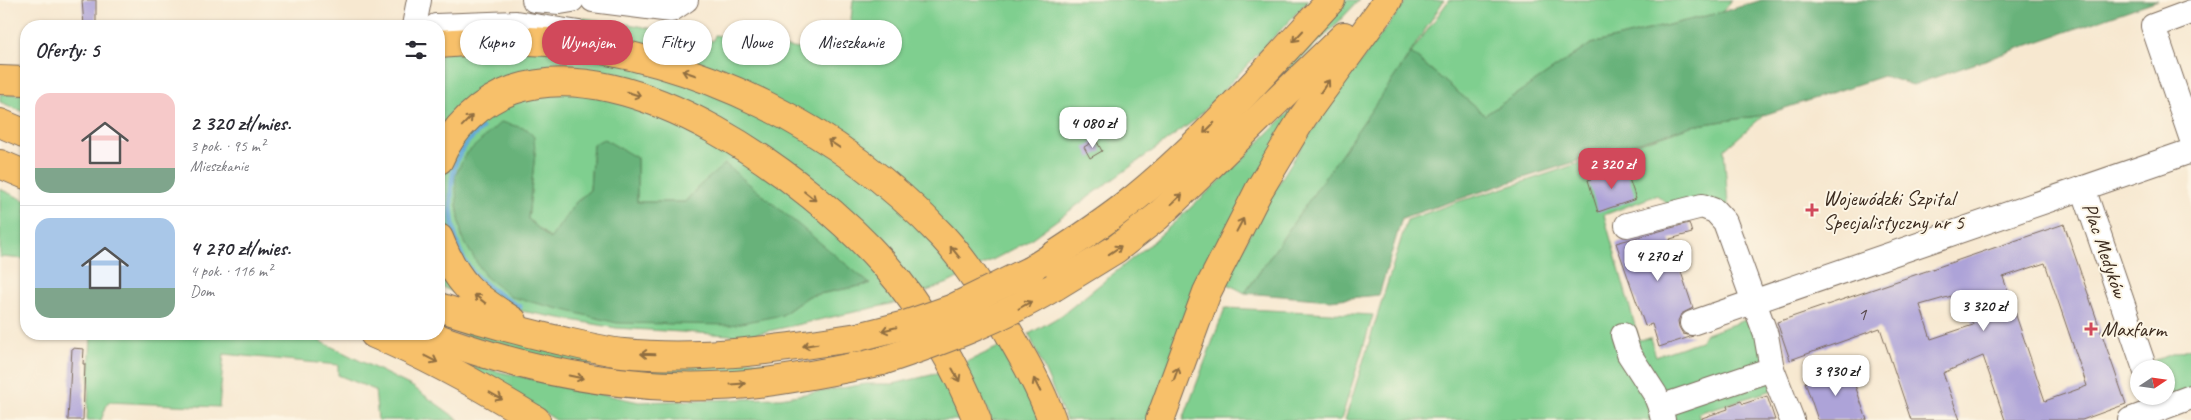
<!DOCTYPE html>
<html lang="pl">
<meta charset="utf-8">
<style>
:root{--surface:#fff;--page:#f7f7f7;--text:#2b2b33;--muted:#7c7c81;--line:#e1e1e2;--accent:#d1495b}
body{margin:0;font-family:Caveat,sans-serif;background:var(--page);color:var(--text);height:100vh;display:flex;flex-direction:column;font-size:19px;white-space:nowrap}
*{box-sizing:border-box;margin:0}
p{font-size:16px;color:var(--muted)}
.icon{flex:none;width:28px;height:28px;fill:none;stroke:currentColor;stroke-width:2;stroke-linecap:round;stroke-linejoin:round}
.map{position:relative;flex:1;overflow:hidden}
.sheet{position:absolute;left:20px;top:20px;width:425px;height:320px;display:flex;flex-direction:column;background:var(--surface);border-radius:20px;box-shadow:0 1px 4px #0004}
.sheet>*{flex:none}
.banner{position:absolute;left:460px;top:20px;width:475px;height:45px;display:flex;gap:10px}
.needle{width:32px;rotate:77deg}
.buttons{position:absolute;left:2130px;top:360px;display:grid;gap:10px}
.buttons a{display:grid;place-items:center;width:45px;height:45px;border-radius:50%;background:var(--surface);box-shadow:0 1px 4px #0004;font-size:25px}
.price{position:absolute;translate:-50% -42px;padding:0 11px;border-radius:10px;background:#fff;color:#222;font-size:16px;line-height:32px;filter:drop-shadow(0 1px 2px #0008)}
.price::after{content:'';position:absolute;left:50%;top:30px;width:15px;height:11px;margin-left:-8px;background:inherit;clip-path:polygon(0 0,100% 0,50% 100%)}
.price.active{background:var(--accent);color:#fff}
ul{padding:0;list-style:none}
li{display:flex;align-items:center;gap:15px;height:125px;padding:0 15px}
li+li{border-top:1px solid var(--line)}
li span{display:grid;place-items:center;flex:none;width:140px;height:100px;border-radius:15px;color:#555}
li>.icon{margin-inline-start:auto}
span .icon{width:60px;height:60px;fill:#fffc;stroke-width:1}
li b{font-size:21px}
h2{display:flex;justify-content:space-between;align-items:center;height:60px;padding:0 15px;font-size:21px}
.pill{padding:0 18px;border-radius:22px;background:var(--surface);box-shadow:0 1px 4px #0004;font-size:18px;line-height:45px}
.pill.active{background:var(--accent);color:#fff}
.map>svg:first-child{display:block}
.green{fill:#7fcf8f;stroke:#5d7c56;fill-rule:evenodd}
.forest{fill:#67b27a;stroke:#516e4c}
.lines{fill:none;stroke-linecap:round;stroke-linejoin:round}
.stream{stroke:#60a7d7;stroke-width:5}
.building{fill:#ada3d8;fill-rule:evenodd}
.minor-casing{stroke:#7d6c5c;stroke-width:26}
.major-casing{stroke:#7d6c5c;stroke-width:30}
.minor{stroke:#fff;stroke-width:24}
.major{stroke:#f7c06b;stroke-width:28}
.major-bridge-casing{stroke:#7d6c5c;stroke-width:30;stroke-linecap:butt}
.major-bridge{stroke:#f7c06b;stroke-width:28}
.oneway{stroke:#906e41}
.poi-dot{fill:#d1495b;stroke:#fcf5e5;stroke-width:2}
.labels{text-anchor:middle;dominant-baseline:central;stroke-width:4;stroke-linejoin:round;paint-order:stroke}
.number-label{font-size:19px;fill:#58484c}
.poi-label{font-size:21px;fill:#3b2a1e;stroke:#fcf5e5;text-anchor:start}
.street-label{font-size:21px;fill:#3b2a1e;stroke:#fcf5e5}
</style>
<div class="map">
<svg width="2191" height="420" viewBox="0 0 2191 420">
<rect width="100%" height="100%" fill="#fcf5e5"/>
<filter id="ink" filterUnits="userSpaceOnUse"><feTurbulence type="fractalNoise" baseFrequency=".02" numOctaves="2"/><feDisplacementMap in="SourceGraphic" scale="10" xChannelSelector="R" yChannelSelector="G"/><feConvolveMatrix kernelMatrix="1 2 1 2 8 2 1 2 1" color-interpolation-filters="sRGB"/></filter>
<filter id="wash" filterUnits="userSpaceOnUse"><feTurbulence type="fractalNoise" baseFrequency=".0096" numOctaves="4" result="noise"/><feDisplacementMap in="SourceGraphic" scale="20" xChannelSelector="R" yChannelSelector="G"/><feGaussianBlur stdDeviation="1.12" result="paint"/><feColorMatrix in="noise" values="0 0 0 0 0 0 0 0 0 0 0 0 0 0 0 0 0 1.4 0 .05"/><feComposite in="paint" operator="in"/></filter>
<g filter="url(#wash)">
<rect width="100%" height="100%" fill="#f7e8d0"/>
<g class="green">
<path d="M853 0H1309L1195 120 1025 243 948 283 895 303 746 336 616 328 482 304 439 286V55L518 18H583L634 25 713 41 715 35 847 57ZM593 144 637 158V202H685L699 186 870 284 809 296 782 315 485 276 462 238 457 204 535 153 528 219 551 239 576 202 590 190Z"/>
<polygon points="1345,0 1359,0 1330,31 1139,218 1134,211"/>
<path d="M1407 0H1444L1398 72 1245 293 1226 283C1274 178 1337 92 1407 0Z"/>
<polygon points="1449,0 1732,0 1722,12 1591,44 1485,115 1411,53"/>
<polygon points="1329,71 1155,420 1066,420 1029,334 1062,315 1154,241 1233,169"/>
<polygon points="0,94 26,94 26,113 0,102"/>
<polygon points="1764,115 1724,150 1729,218 1670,206 1657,195 1604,215 1639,340 1650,338 1656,356 1700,341 1706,334 1745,320 1756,330 1773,390 1698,413 1700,420 1345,420 1407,220 1460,201 1517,184 1691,126"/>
<polygon points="0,189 26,201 26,259 0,257"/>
<polygon points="1225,308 1373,315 1341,420 1183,420"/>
<polygon points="439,319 769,363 774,366 773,370 769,371 647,374 551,358 439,328"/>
<polygon points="91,334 306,334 413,387 459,420 378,420 375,390 338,375 338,365 224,354 219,407 108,402 101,420 87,420"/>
<polygon points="1005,344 1041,420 991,420 987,409 960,365"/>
<polygon points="2191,348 2191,392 2166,395 2166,369 2152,369 2149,362"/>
<polygon points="468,365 639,402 780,398 866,384 893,384 944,372 968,420 556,420"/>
</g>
<g class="forest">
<polygon points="1762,0 2158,0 1913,85 1883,76 1764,115 1691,126 1517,180 1402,218 1379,295 1330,300 1245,293 1411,53 1485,115 1591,44 1722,12"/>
<polygon points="501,122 527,129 534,137 535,153 528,219 550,239 576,202 590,190 593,144 604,139 637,158 637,202 685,202 699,186 725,164 870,284 809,296 782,315 731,325 617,323 511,297 485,276 462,238 457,204 455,176 465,155"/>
</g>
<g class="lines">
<path class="stream" d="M482 128C476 134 469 139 465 145 444 172 449 231 464 260 475 281 500 296 520 307"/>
</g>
<g id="blocks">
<g class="building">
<polygon points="82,0 96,0 96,26 84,26"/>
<polygon points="1096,140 1102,151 1090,158 1084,147"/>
<polygon points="1625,167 1636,199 1598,212 1588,180"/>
<polygon points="1689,223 1692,233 1670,239 1693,308 1681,314 1678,321 1679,327 1683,334 1693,336 1659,347 1652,324 1645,326 1616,243"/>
<path d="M2064 224 2126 404 2082 420H2005L1983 356 1943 373 1960 420H1911L1880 328 1790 360 1777 322ZM2045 263 2087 386 2045 401 2003 277ZM1962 293 1973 325 1931 339 1920 305Z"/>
<polygon points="72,348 84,349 83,364 85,364 83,420 68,420"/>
<polygon points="1849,368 1867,420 1818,420 1805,382"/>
<polygon points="1767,396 1775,420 1702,420 1702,418 1728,409 1727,406 1741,401 1743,404"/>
</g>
</g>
</g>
<g filter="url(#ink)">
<use href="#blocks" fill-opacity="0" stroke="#7d6c5c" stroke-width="1"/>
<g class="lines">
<g class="minor-casing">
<g id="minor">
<polyline points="534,0 560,2 572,0"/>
<polyline points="593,0 671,10 686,0"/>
<polyline points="2191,12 2153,26 2191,137"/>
<polyline points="414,26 419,0"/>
<polyline points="436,26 516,23 579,33"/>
<polyline points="2083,188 2145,369"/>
<polyline points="1627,225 1702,206 1715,211 1725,222 1766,335 1772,369 1660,407 1663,420"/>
<polyline points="1692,323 2191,151"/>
<polyline points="1623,335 1629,354 1655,394 1660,407"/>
<polyline points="1772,369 1792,420"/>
<polyline points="2130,420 2191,397"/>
</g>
</g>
<g class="major-casing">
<g id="major">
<path d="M439 44C475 41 511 39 547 42 699 57 839 127 943 237 967 263 985 294 1003 323 1021 354 1040 386 1052 420"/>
<polyline points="0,80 26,81"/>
<polyline points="0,123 26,134"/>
<path d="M439 160C452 128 481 101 513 90 632 49 810 180 885 265 921 306 958 369 977 420"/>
<polyline points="0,164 26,175"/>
<path d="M439 238C457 284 472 295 513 321"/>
<path d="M1031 270C1063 250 1095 229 1125 206 1200 147 1266 70 1331 0"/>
<polyline points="1054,287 1116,249 1157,217 1344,36"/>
<path d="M439 307C475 319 511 329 549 338 573 343 598 350 623 353 702 361 781 349 858 337"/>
<path d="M374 334C431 358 484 388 536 420"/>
<path d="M427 334C535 375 651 396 766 382 805 377 844 369 882 361"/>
<polyline points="1160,420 1207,292 1259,190 1303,117 1388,0"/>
</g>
</g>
<use href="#minor" class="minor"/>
<use href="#major" class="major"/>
<g class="major-bridge-casing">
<g id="major-bridge">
<polyline points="858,337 905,325 951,309 1031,270"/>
<path d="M882 361C942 341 999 320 1054 287"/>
</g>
</g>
<use href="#major-bridge" class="major-bridge"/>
</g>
<defs><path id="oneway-shaft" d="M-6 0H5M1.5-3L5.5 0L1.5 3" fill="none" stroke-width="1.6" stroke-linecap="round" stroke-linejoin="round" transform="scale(1.25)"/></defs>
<g class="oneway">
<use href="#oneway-shaft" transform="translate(1298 36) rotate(133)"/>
<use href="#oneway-shaft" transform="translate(689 73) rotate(-161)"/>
<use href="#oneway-shaft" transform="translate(1325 86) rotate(-55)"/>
<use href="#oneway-shaft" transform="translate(634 94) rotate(18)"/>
<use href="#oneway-shaft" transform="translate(467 121) rotate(-46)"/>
<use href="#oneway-shaft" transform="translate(1209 128) rotate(135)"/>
<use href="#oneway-shaft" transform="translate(834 144) rotate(-146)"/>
<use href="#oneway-shaft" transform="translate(810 196) rotate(38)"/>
<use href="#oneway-shaft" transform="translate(1177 199) rotate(-43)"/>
<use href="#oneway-shaft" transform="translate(1240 225) rotate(-62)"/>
<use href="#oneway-shaft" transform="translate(1115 250) rotate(-34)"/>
<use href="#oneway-shaft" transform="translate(955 252) rotate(-129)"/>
<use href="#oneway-shaft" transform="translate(480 299) rotate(-142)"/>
<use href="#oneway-shaft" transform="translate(1025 305) rotate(-30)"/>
<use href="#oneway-shaft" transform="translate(889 329) rotate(166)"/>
<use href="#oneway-shaft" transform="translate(810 345) rotate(171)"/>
<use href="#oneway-shaft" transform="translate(648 354) rotate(-178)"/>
<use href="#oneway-shaft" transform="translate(431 359) rotate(27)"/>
<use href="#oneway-shaft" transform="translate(1176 374) rotate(-70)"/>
<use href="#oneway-shaft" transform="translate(956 375) rotate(61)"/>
<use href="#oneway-shaft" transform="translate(576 377) rotate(12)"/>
<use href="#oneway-shaft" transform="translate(738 384) rotate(-4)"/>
<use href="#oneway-shaft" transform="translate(1037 385) rotate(-117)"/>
<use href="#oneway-shaft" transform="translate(496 396) rotate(30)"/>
</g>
</g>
<g class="poi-dot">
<path d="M1809.5 202.5h5v5h5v5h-5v5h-5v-5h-5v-5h5z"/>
<path d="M2088.5 321.5h5v5h5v5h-5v5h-5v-5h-5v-5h5z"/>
</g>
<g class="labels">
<g class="number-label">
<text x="1862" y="314">1</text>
</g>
<g class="poi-label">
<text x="1823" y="198">Wojewódzki Szpital<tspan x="1823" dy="24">Specjalistyczny nr 5</tspan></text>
<text x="2101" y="329">Maxfarm</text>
</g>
<g class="street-label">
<text transform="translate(2105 250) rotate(71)">Plac Medyków</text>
</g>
</g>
</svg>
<div class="buttons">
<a><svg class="needle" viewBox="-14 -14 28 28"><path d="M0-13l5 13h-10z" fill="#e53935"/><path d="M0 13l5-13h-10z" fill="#7c7c81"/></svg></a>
</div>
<b class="price" style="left:1093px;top:149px">4 080 zł</b>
<b class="price active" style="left:1612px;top:190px">2 320 zł</b>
<b class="price" style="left:1658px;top:282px">4 270 zł</b>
<b class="price" style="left:1984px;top:332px">3 320 zł</b>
<b class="price" style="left:1836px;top:397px">3 930 zł</b>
<div class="banner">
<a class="pill">Kupno</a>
<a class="pill active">Wynajem</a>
<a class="pill">Filtry</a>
<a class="pill">Nowe</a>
<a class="pill">Mieszkanie</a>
</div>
<section class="sheet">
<h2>Oferty: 5<svg class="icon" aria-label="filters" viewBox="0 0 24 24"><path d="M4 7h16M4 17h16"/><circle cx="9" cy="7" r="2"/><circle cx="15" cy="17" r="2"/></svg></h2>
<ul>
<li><span style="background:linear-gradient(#f6c9c9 75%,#7fa58c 0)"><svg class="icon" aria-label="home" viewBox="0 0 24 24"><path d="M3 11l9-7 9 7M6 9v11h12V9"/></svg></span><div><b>2 320 zł/mies.</b><p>3 pok. · 95 m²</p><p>Mieszkanie</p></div></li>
<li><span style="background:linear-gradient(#a9c7e8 70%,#7fa58c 0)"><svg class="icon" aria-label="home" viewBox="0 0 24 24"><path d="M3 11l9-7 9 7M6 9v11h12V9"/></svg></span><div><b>4 270 zł/mies.</b><p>4 pok. · 116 m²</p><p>Dom</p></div></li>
</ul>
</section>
</div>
